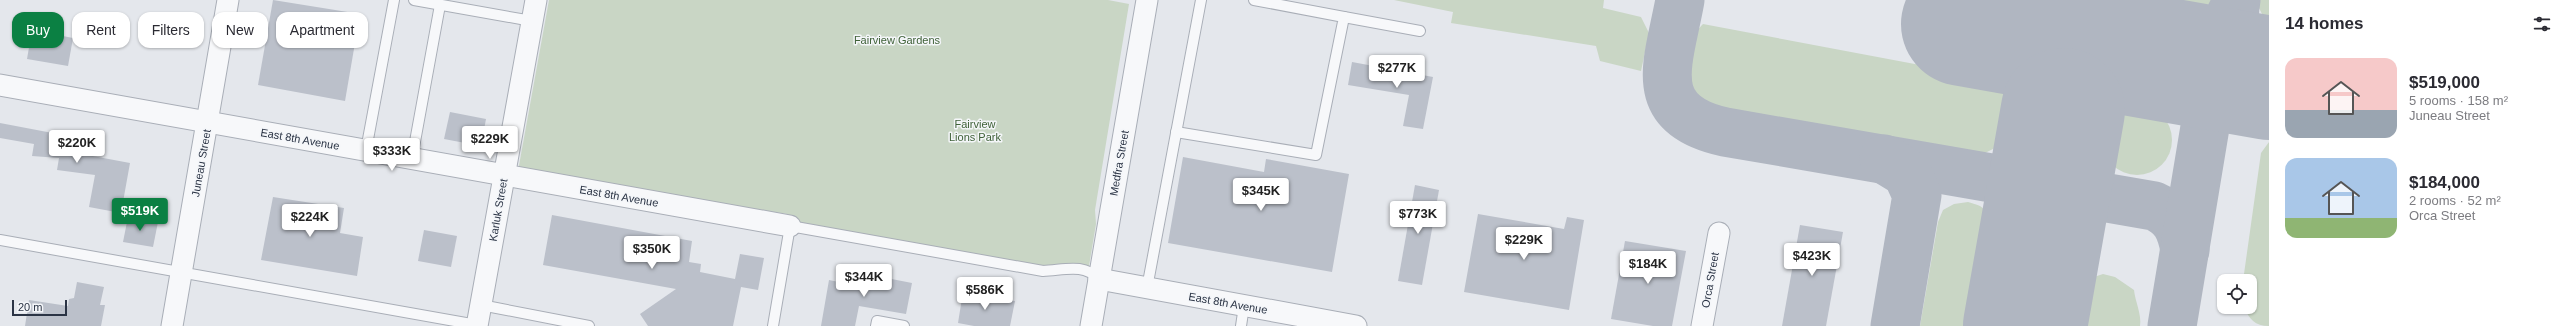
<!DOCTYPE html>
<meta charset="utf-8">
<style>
:root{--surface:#fff;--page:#f2f2f3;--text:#2b2b33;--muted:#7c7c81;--accent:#0b8043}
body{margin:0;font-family:Helvetica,sans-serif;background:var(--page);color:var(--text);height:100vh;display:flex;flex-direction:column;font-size:15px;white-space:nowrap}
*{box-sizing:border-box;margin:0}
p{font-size:13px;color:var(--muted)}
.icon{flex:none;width:22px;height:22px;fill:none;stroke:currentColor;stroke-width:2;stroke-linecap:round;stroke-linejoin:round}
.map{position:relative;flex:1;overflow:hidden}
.details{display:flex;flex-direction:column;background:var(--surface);width:300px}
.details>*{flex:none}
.hud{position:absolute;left:12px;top:12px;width:380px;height:36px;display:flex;gap:8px}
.fabs{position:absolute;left:2217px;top:274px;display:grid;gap:8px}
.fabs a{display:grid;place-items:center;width:40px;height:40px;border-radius:8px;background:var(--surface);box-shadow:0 1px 3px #0004;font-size:20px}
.scale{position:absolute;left:12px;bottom:10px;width:55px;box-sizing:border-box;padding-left:4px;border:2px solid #2b3445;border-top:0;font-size:11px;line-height:14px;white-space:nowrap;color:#2b3445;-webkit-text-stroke:3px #f4f6f9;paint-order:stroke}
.price{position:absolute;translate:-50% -34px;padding:0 9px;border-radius:4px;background:#fff;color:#222;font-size:13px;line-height:26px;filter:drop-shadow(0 1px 2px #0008)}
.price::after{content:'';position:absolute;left:50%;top:24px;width:12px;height:9px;margin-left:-6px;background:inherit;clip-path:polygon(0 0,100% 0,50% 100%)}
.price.selected{background:var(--accent);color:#fff}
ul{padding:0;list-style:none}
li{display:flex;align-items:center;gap:12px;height:100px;padding:0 16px}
li span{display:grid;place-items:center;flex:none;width:112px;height:80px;border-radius:12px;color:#555}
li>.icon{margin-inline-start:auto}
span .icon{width:48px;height:48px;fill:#fffc;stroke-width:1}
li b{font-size:17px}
h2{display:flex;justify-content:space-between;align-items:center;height:48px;padding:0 16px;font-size:17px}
.pill{padding:0 14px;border-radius:12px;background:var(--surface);box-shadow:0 1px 3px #0004;font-size:14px;line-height:36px}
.pill.selected{background:var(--accent);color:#fff}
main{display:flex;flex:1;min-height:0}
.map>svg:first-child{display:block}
.green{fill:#c9d6c5}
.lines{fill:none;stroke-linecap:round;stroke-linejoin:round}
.taxiway{stroke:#b0b6c1;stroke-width:49}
.runway{stroke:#b0b6c1;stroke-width:124}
.building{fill:#bbc0ca}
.lane-casing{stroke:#a9aeb7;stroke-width:12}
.street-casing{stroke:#a9aeb7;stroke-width:23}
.lane{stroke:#f7f8fa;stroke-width:10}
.street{stroke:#f7f8fa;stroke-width:21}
.labels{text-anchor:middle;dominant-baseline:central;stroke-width:3;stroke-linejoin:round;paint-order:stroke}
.park-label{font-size:11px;fill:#3f6138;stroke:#f4f6f9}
.street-label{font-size:11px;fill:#2b3445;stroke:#f4f6f9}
</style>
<main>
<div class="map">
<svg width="2269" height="326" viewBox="0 0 2269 326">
<rect width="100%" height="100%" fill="#e4e7ec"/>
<g class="green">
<polygon points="549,0 1108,0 1129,4 1095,210 1096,224 1088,272 1058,273 799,230 787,214 518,171"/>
<polygon points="1394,0 1604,0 1603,8 1641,17 1649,33 1641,71 1600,61 1596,46 1451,23 1453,12"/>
<polygon points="2096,0 2212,0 2206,8 2195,16"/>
<polygon points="2260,0 2269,0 2269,28 2259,8"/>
<path d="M1703 24 2005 81 2015 101 2014 123 1999 146 1985 153 1720 111C1691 96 1689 86 1692 55 1693 40 1692 35 1703 24Z"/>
<circle cx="2137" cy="140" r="35"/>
<path d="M2269 142V326C2255 326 2249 319 2244 307H2250V281H2243L2261 153Z"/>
<path d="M1968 202C1971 203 1976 204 1980 206 2008 223 1985 299 1981 326H1920L1938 222 1943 210 1954 204Z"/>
<path d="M2103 274 2115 277 2134 290C2135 301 2142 315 2140 326H2066L2072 297 2082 281Z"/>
</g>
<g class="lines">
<g class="taxiway">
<path d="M1680 0C1669 62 1643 114 1725 132L2154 206C2175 215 2181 228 2185 250"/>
<polyline points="2029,0 2037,17 2080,45"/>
<path d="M2236 0C2230 32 2241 56 2269 73"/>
<path d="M2171 61C2192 73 2203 91 2207 115L2172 326"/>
<path d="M2171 61C2203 57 2224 33 2235 5"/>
<polyline points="1884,159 1907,173 1917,195 1895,326"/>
</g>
<g class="runway">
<polyline points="1963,24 2269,78"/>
<polyline points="2025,326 2063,110"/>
</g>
</g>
<g class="building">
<polygon points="273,0 360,14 345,101 258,85"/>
<polygon points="32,30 73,38 68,66 27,59"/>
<polygon points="1352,62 1433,77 1423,129 1403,126 1409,95 1348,85"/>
<polygon points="450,112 486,119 481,146 444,139"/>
<polygon points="0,123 84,139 82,154 130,163 121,213 89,207 95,175 57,170 59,158 32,156 34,144 0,138"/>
<polygon points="1183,157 1264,172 1266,159 1349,174 1332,272 1168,243"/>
<polygon points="1415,185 1439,190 1422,285 1398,281"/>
<polygon points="273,197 344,208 340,233 363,237 357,276 261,260"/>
<polygon points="1478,214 1564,229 1567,217 1584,220 1569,310 1464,292"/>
<polygon points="552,215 692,241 689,262 701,264 700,272 735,279 740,254 764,258 758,290 741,287 733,326 648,326 640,314 676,289 543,265"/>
<polygon points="128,217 158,222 153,247 123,242"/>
<polygon points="1800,225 1843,232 1826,326 1782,326"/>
<polygon points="424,230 457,236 451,267 418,261"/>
<polygon points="1625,241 1686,251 1672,326 1653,326 1611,319"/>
<polygon points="856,272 912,283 906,314 859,306 855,326 821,326 829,280 854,285"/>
<polygon points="77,282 104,287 100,305 105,305 101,326 25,326 29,300 68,306 69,299 74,298"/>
<polygon points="963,292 1015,301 1010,326 974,326 958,323"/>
</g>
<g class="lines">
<g class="lane-casing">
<g id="lane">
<polyline points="414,0 532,21"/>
<polyline points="1344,17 1420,31"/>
<polyline points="1176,132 1316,155 1344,17 1254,0"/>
<polyline points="366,150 394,0"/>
<polyline points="412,158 440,5"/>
<polyline points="0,240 477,325"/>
<polyline points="1147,288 1201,0"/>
<polyline points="481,305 589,326"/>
<path d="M773 326 790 226 1043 271C1065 270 1083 263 1099 279"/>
<polyline points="876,326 877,321 904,326"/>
<polyline points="1241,326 1244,306"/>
</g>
</g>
<g class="street-casing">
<g id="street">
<polyline points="0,85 790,226"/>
<polyline points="1099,279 1356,326"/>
<polyline points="172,326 228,0"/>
<polyline points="477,326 536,0"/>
<polyline points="1091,326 1147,0"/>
<polyline points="1702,326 1719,233"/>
</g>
</g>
<use href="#lane" class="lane"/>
<use href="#street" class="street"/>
</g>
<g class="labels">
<g class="park-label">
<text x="897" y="40">Fairview Gardens</text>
<text x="975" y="124">Fairview<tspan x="975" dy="13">Lions Park</tspan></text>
</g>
<g class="street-label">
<text transform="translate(300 139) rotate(10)">East 8th Avenue</text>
<text transform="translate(201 163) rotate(-80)">Juneau Street</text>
<text transform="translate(1119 163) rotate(-80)">Medfra Street</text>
<text transform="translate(619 196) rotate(10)">East 8th Avenue</text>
<text transform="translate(498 210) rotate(-80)">Karluk Street</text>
<text transform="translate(1710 280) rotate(-80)">Orca Street</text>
<text transform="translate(1228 303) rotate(10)">East 8th Avenue</text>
</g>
</g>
</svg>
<div class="fabs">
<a><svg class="icon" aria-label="locate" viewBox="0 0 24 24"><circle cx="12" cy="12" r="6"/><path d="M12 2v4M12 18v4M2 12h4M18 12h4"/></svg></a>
</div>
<div class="scale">20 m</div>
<b class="price" style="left:1397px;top:89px">$277K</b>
<b class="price" style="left:490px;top:160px">$229K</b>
<b class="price" style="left:77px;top:164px">$220K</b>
<b class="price" style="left:392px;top:172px">$333K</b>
<b class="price" style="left:1261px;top:212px">$345K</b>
<b class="price selected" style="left:140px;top:232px">$519K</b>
<b class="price" style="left:1418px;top:235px">$773K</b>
<b class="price" style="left:310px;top:238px">$224K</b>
<b class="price" style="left:1524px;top:261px">$229K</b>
<b class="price" style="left:652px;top:270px">$350K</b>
<b class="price" style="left:1812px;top:277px">$423K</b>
<b class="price" style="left:1648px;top:285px">$184K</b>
<b class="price" style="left:864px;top:298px">$344K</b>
<b class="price" style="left:985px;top:311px">$586K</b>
<div class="hud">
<a class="pill selected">Buy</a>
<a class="pill">Rent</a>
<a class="pill">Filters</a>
<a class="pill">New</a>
<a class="pill">Apartment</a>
</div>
</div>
<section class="details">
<h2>14 homes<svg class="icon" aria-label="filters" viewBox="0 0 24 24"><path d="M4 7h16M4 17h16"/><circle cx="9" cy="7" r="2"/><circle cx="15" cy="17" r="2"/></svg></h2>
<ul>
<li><span style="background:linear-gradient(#f6c9c9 65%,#9aa5b1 0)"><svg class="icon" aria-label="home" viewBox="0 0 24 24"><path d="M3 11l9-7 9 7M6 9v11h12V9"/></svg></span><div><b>$519,000</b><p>5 rooms · 158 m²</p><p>Juneau Street</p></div></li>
<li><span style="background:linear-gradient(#a9c7e8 75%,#8fb573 0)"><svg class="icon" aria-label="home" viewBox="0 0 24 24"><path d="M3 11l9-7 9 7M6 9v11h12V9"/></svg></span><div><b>$184,000</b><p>2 rooms · 52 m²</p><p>Orca Street</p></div></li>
</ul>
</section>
</main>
